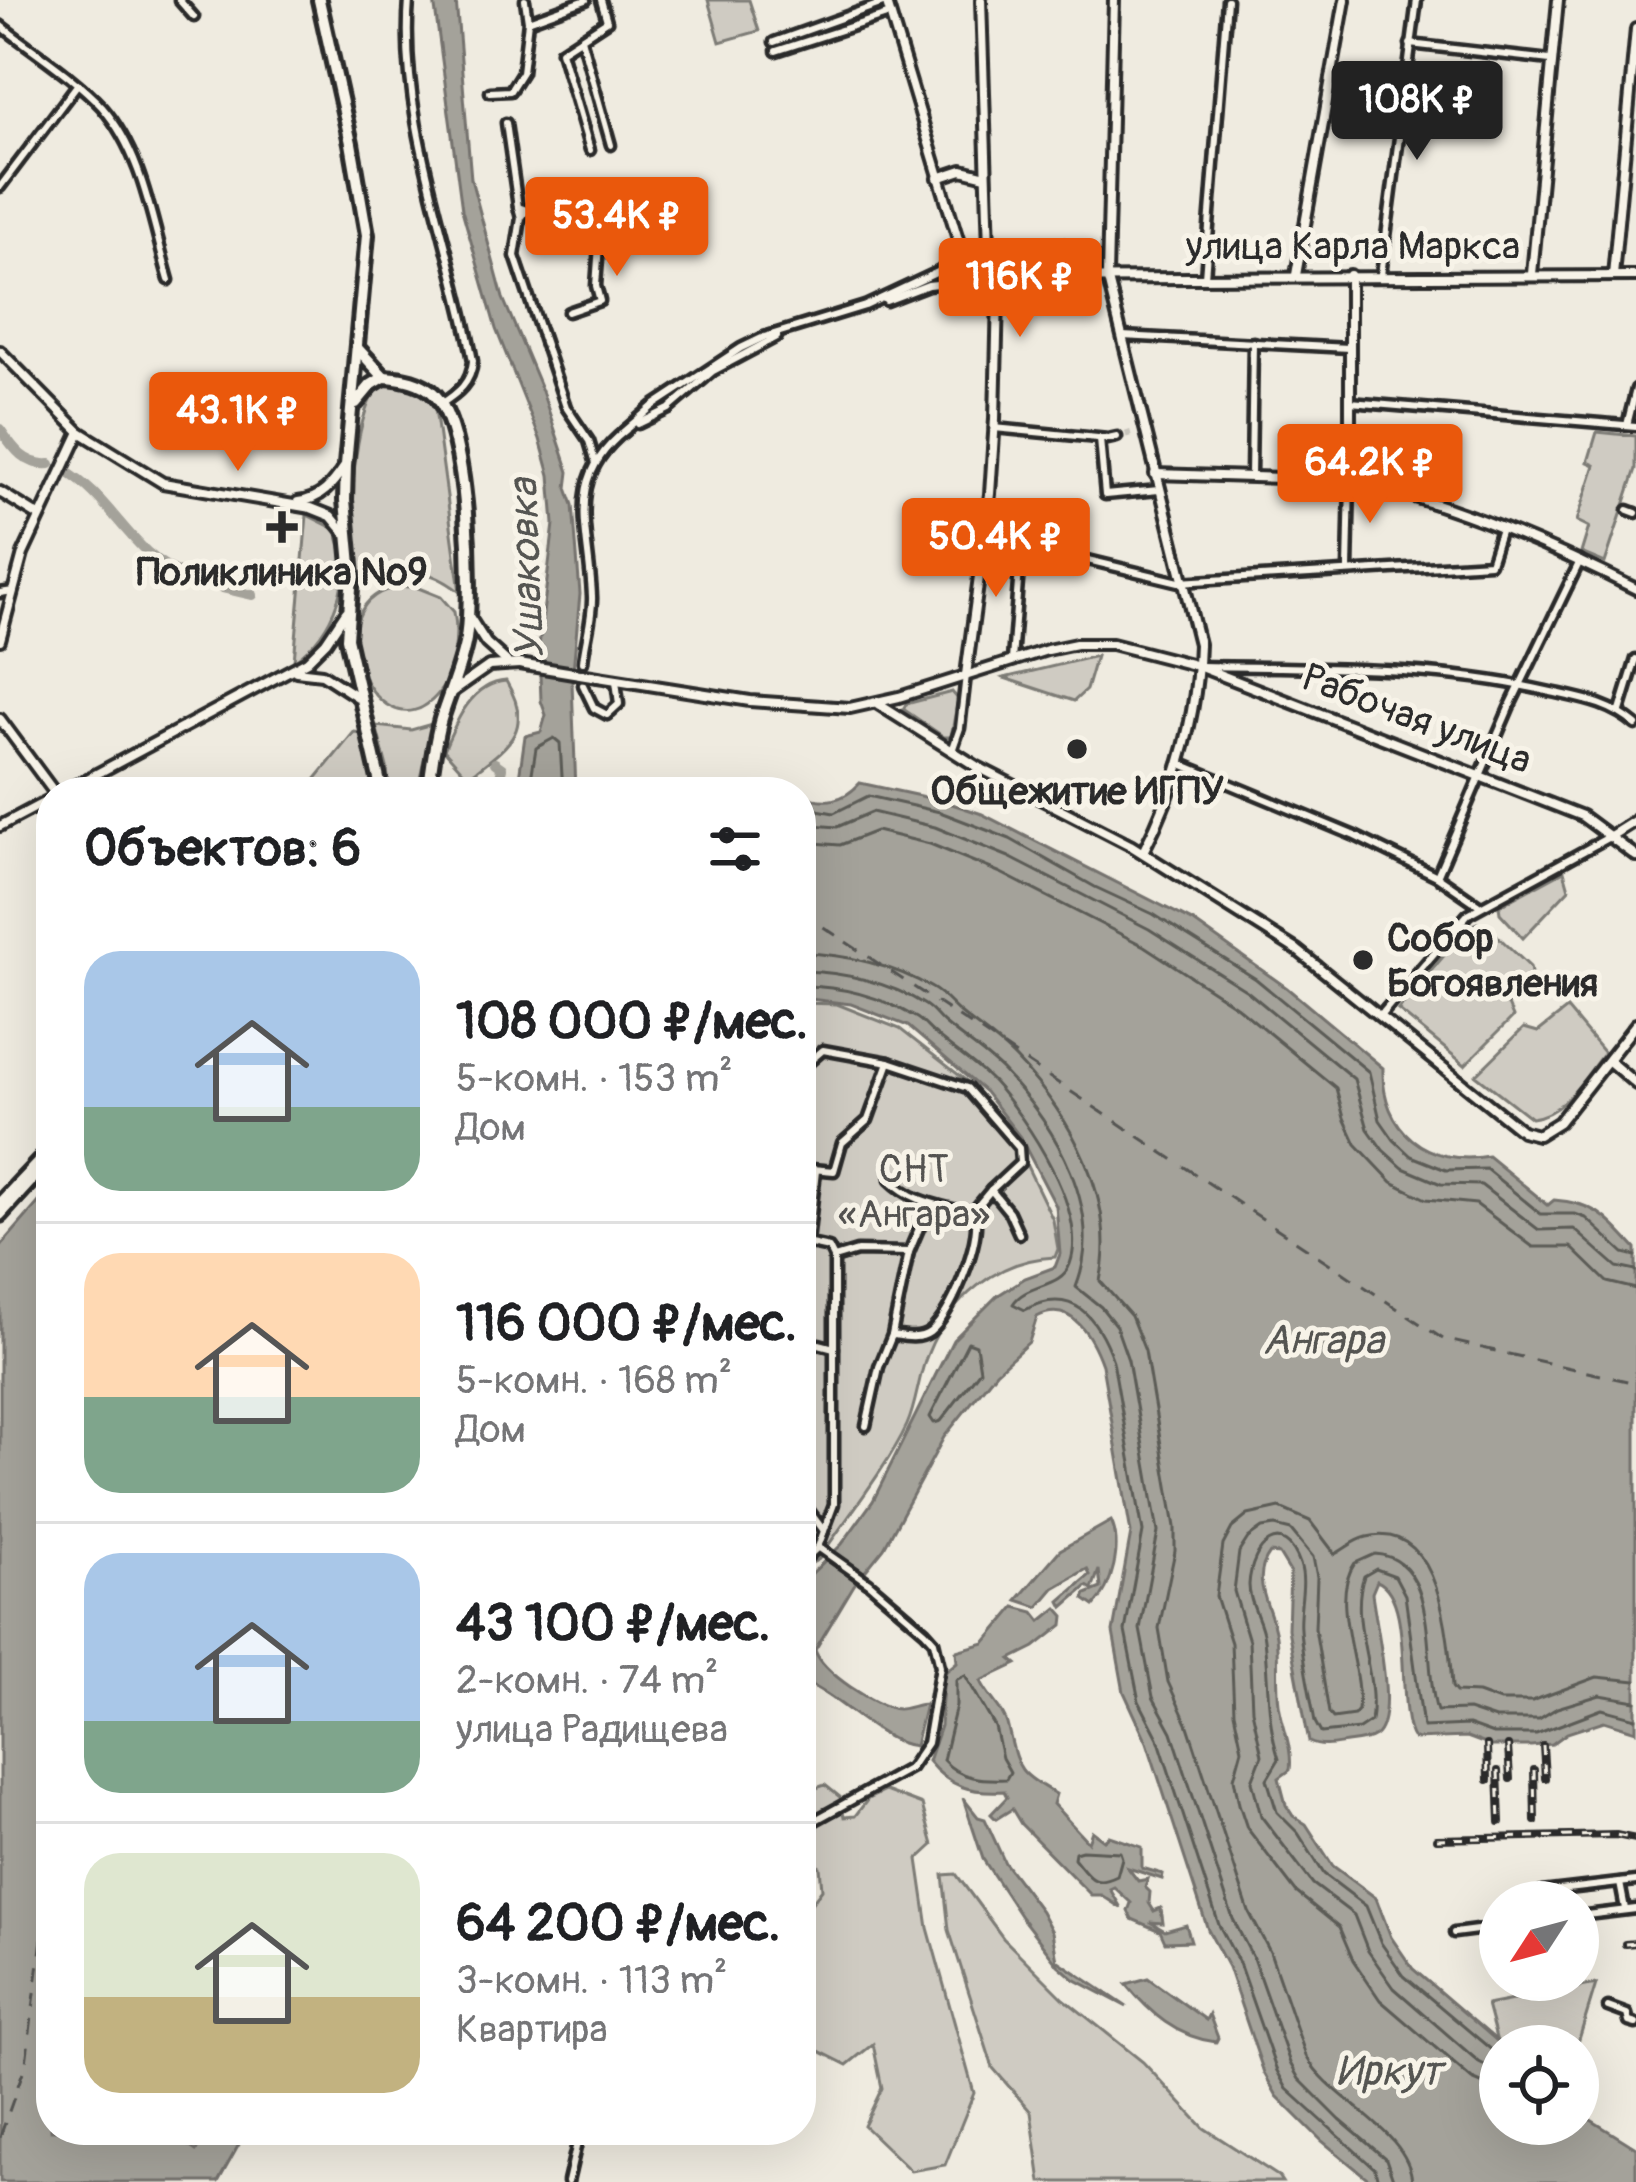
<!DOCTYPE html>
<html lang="ru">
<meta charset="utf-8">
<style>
:root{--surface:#fff;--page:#f6f6f6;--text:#202124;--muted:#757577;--line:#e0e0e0;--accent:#ea580c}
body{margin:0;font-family:Pangolin,sans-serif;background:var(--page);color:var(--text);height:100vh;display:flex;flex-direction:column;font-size:45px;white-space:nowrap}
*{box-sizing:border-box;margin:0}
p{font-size:39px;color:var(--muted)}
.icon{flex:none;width:66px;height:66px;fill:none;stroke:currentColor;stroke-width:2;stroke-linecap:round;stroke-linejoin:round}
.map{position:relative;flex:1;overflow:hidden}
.side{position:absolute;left:36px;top:777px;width:780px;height:1368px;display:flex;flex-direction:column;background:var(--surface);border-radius:48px;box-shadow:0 12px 48px #0002}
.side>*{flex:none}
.needle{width:78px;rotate:234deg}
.buttons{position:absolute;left:1479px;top:1881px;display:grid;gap:24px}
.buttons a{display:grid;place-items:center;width:120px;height:120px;border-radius:50%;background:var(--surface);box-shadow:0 12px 48px #0002;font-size:60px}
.price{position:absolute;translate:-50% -102px;padding:0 27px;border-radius:12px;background:var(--accent);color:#fff;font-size:39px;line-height:78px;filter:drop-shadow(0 3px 6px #0008)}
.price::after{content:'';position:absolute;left:50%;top:72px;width:36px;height:27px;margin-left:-18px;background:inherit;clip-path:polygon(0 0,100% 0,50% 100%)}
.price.selected{background:#222;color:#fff}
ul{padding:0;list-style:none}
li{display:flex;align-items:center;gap:36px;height:300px;padding:0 48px}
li+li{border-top:3px solid var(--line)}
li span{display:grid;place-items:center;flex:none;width:336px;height:240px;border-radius:36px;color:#555}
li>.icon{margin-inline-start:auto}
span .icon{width:144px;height:144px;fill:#fffc;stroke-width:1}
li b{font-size:51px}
h2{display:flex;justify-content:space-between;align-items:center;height:144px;padding:0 48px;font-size:51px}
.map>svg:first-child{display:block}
.green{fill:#cfcbc2;stroke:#7d7b76;stroke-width:3}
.water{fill:#a4a29a;stroke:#74726e;stroke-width:3}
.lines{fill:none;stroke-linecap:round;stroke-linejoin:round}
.shore{stroke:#5b5b57;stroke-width:3}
.river{stroke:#a4a29a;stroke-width:10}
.ferry{stroke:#555552;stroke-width:3;stroke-dasharray:15 12;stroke-linecap:butt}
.street-tunnel{stroke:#c8c5bc;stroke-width:6;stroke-dasharray:6 3;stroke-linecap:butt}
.street-casing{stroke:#2b2b2b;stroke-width:15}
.secondary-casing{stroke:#2b2b2b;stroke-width:16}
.primary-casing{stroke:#2b2b2b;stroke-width:20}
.street{stroke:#f7f3e8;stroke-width:6}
.secondary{stroke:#f7f3e8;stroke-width:8}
.primary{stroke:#f7f3e8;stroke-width:10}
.rail-casing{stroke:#2b2b2b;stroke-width:8}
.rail{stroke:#f7f3e8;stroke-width:3;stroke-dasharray:9;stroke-linecap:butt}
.secondary-bridge-casing{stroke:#2b2b2b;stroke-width:16;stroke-linecap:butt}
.secondary-bridge{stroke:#f7f3e8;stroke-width:8}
.poi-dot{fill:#2b2b2b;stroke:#f7f3e8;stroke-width:4.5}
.labels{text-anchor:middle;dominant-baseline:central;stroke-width:10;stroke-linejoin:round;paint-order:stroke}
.street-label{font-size:39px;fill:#2b2b2b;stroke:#f7f3e8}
.poi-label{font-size:39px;font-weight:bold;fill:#2b2b2b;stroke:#f7f3e8}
.park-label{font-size:39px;fill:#545351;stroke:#f7f3e8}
.water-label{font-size:42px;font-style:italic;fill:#555552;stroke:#f7f3e8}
</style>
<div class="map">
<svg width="1636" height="2182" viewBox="0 0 1636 2182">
<rect width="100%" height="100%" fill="#efebe0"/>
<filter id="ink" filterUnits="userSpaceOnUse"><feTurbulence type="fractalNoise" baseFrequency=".00833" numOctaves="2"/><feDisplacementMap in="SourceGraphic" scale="24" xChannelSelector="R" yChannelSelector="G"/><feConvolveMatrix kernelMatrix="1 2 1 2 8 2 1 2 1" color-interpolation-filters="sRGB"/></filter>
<g filter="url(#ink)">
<g class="green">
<polygon points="708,0 749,0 759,31 720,42"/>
<polygon points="1063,238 1066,269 1003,270 1001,246"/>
<path d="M380 384C405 384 420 387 435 408L460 592C429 567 397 563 361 582 359 566 355 550 353 534 350 496 355 413 380 384Z"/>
<polygon points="1597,432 1636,436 1636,469 1605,563 1581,553 1589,527 1577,521 1595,465 1588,462"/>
<path d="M307 515 335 529C356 576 334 632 294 661Z"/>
<path d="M416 587 441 597 454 612C459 636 454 675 438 694 375 768 299 580 416 587Z"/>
<polygon points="1096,656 1086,690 1074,701 1004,678"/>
<path d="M506 681C536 731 507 747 468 777L444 750C456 721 472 683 506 681Z"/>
<polygon points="952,692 958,699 951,737 944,737 903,709 906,704"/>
<polygon points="432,724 417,792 389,792 387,767 376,726 411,730"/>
<polygon points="354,732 362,733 375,792 305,792"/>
<polygon points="1564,871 1569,889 1523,938 1500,913 1499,906"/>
<polygon points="1477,923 1486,925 1530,967 1531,973 1507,1003 1513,1017 1465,1065 1398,1010 1469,926"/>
<path d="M801 1003 837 1004 900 1029 973 1086 1011 1133 1053 1220 1058 1249 1055 1257C997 1259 949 1300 928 1353 918 1376 917 1403 907 1425 888 1466 845 1520 819 1559L801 1569Z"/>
<path d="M1567 1009 1604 1053C1584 1077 1564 1115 1531 1118L1476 1075 1524 1028 1538 1032Z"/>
<polygon points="825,1785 840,1797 844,1817 855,1816 868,1799 885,1791 922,1805 933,1845 918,1859 928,1928 974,2093 945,2165 911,2171 864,2126 882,2088 873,2044 847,2065 815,2049 801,2048 801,1917 822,1889 820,1867 801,1857 817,1830 813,1810 801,1807 804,1792"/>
<polygon points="956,1874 1003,1938 1064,1999 1143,2062 1204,2128 1278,2176 1282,2182 1041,2182 1031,2112 993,2068 949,1930 943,1875"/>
<polygon points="1596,1984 1577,2046 1503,2046 1497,2042 1487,2005"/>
</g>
<g class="water">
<polygon points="434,0 456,0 471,179 503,298 542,391 569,472 567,488 573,505 580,594 572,682 576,792 517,792 525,736 541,732 546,715 541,701 539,646 554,524 550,475 540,439 496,329 462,210"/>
<path d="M860 783 943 801 982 814 1194 922 1287 988 1383 1068C1381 1130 1428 1167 1488 1156L1548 1205 1554 1200C1597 1203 1608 1219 1636 1249V1731L1604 1721 1567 1733 1552 1744 1531 1746H1491L1467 1737 1414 1739C1394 1711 1416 1597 1377 1581L1372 1593C1375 1622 1399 1718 1375 1736 1368 1741 1356 1742 1347 1743 1334 1745 1321 1748 1309 1742L1288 1629 1290 1572 1279 1554 1270 1553C1249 1581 1272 1607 1276 1636 1279 1658 1276 1682 1279 1704 1282 1726 1293 1748 1290 1770L1279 1778 1286 1805 1293 1816 1306 1824 1333 1866 1376 1898 1391 1937 1413 1969 1503 2046H1500V2124H1578V2112L1636 2148V2182H1372L1322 2141 1277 2096 1264 2073 1228 1967 1208 1930 1147 1742 1124 1692 1113 1632 1131 1533 1102 1365C1092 1337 1072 1299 1037 1317L1029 1342 996 1372 944 1437 884 1548 854 1585 815 1650C822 1672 875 1707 898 1709 907 1709 917 1704 925 1704L915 1746C879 1743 839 1694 801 1681V1584L842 1544 873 1501 953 1340 997 1296 1025 1278 1055 1267 1060 1254 1056 1206 1020 1137 985 1092 908 1026 851 1004 801 998V794C824 805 843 802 860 783Z"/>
<polygon points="51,1188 51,2130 193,2130 189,2146 196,2151 211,2130 247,2130 218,2182 0,2182 0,1247"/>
<path d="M1111 1521C1123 1546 1112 1587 1094 1606L1084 1599 1086 1594 1101 1588 1099 1570 1092 1589 1087 1586 1063 1607 1060 1601 1090 1575 1087 1569 1054 1588 1038 1607 1017 1600 1060 1550Z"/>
<path d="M1015 1607 1034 1612 1041 1621 1057 1608 1064 1616 1063 1625 1035 1647 1011 1659 1017 1664 981 1681C987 1696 1003 1708 1007 1724 1018 1767 1014 1771 1056 1794L1053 1804 1088 1842 1092 1831 1104 1840 1109 1836 1142 1847V1868L1163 1874 1162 1879 1128 1868 1138 1881 1148 1879 1145 1887 1150 1892 1149 1903 1154 1911 1161 1908 1163 1923 1150 1922 1165 1931 1186 1925 1191 1941 1165 1942 1160 1931 1132 1919 1128 1911 1131 1903 1114 1887 1110 1889 1121 1908 1101 1895H1091L1021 1824 1012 1809 996 1819 991 1814 1007 1797 1004 1791C971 1793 949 1787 928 1761L940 1726 944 1673 957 1662 956 1651 985 1643Z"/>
<polygon points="963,1798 978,1817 985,1819 1005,1863 1041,1911 1052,1932 1057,1960 1127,2007 1074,1979 1058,1965 1021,1917 983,1859"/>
<path d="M1148 1978 1206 2020 1209 2014 1218 2038 1216 2042C1176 2037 1150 2013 1126 1984Z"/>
</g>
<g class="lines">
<g class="shore">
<polyline points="529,792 536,748 554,738 560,743 563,792"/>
<polyline points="801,807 834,813 868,796 940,812 1010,839 1095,887 1153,914 1256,979 1369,1072 1380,1120 1394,1140 1411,1156 1446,1170 1486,1169 1541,1214 1575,1214 1586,1218 1624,1253 1636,1256"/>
<polyline points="801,824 837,827 872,812 935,827 1009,857 1149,929 1247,991 1354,1079 1368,1129 1383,1150 1403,1168 1441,1184 1481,1185 1539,1230 1574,1229 1617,1267 1636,1271"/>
<polyline points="801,842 840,845 876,831 930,844 1001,873 1144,946 1236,1006 1336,1088 1344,1118 1356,1144 1392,1182 1426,1199 1476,1204 1533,1247 1571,1247 1607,1282 1636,1289"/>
<path d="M801 953C846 954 893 965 932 988 943 994 950 1004 959 1012 978 1028 999 1041 1016 1059 1071 1116 1118 1201 1100 1281L1131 1316 1145 1351 1175 1527V1551L1159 1628 1168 1682 1188 1726 1249 1912 1270 1952 1306 2056C1331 2101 1410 2131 1412 2182"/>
<path d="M801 971C842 972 890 982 925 1005 933 1010 938 1018 945 1024 964 1040 985 1053 1003 1071 1056 1126 1106 1212 1076 1287L1101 1307 1116 1326 1128 1360 1158 1532 1140 1629 1153 1697 1172 1732 1233 1919 1253 1958 1290 2063 1299 2079 1340 2120 1386 2159 1394 2182"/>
<path d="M801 986C841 986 881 997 915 1017 923 1021 929 1030 936 1035 954 1051 976 1064 993 1082 1027 1119 1089 1212 1070 1264 1061 1289 1026 1283 1013 1304L1025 1310C1073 1284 1098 1318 1113 1361L1143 1532 1125 1631 1139 1701 1158 1738 1219 1925 1239 1963 1276 2069 1287 2089 1375 2169 1378 2182"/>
<polygon points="968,1342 976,1345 980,1370 941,1421 934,1423 930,1417"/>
<path d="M965 1675 995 1727 1002 1758 1010 1772 1006 1779C982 1780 960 1779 943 1760L956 1706V1680Z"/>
<path d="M1082 1850 1120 1852 1122 1858 1117 1876C1093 1888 1090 1877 1074 1858L1075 1852Z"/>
<path d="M1500 2057 1404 1976 1381 1943 1366 1906 1324 1874 1298 1833 1277 1812 1267 1779 1279 1759C1266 1719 1269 1680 1264 1639 1262 1620 1249 1605 1249 1585 1251 1544 1284 1517 1300 1564 1307 1584 1298 1608 1300 1629 1302 1660 1310 1692 1315 1722L1321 1733 1359 1729 1371 1721C1379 1674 1348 1621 1364 1576L1376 1569 1395 1576 1405 1595 1423 1727 1468 1725 1493 1734H1536L1602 1709 1636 1718"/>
<path d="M1500 2073 1479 2062 1394 1988 1368 1951 1354 1915 1313 1884 1261 1816 1252 1781 1262 1755 1252 1710 1249 1641 1234 1591 1239 1552 1248 1538 1262 1528 1275 1526 1291 1530 1313 1557 1317 1577 1315 1628 1329 1713 1333 1718 1354 1715 1358 1710C1363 1667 1328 1600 1355 1563L1375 1554C1442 1559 1422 1667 1437 1711L1468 1710 1495 1719H1539L1557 1708 1600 1695 1636 1701"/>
<path d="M1500 2091 1472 2079 1380 2000 1353 1960 1339 1927 1296 1892 1247 1828 1239 1804 1234 1778 1242 1749 1234 1712 1231 1643 1216 1596 1223 1545 1232 1528 1248 1515 1280 1508 1310 1521 1335 1554C1345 1549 1354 1540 1367 1537 1441 1520 1449 1639 1452 1687L1456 1692 1478 1693 1500 1701H1532L1597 1677 1636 1681"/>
</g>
<g class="river">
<path d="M0 429C13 448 25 466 50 464"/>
<path d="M65 471C100 491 118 525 147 552 176 579 216 587 253 595"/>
<polyline points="495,763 502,768 496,792"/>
</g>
<g class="ferry">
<polyline points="801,912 1443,1339 1636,1383"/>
<polyline points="0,2137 26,2063 51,1869"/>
</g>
<polyline class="street-tunnel" points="1117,437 1131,433"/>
<g class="street-casing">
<g id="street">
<polyline points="179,0 194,17"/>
<path d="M409 0C399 123 451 242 473 361 471 383 458 393 441 404"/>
<polyline points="525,0 528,21 586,0"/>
<polyline points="601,0 607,21 581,38 611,145"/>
<path d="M0 25C33 51 73 76 102 107 143 154 152 222 169 280"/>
<polyline points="581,38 561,51 590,150"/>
<polyline points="774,42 886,2"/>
<polyline points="1410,44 1550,60"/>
<polyline points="776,51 890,14"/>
<polyline points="490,92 510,91 522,72 528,21"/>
<polyline points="506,123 518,207"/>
<polyline points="0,187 77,85"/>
<polyline points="527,210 545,213"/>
<polyline points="521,218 527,210 518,207 521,218 515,256 566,407 589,441 595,461"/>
<polyline points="1381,275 1417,0"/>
<polyline points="1205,277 1227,0"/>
<polyline points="886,301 928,285 982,279"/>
<polyline points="568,312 600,301 596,286 603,190"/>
<polyline points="1122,336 1349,348"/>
<polyline points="1350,402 1636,426"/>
<polyline points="671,407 713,371 777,337"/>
<polyline points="638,424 669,409"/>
<polyline points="1627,425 1636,389"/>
<polyline points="994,428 1108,439 1117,437"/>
<polyline points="623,432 653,406 741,348 764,337 865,306 940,271 962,252"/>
<polyline points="1100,439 1105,495 1159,490"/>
<polyline points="1251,476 1253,342"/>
<polyline points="1628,510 1636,513"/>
<polyline points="984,535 1179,582 1490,563 1501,529"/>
<polyline points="1348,570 1350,480"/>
<polyline points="0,593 13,591"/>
<polyline points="1012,660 1021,543"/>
<path d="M583 662C585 640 593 618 592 596 589 528 564 479 626 430"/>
<path d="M1202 666C1320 668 1436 665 1551 692 1583 699 1610 703 1636 725"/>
<polyline points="583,685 594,708 607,715 619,704 616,681"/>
<polyline points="1620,711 1636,659"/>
<polyline points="952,751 960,728 966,675"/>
<polyline points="1179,763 1355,836 1437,876 1479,905"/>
<polyline points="1437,876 1509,708 1580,561"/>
<polyline points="1381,1015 1468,914 1609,837"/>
<polyline points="801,1062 809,1062 823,1050 889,1062 967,1088 1019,1148 1020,1163 991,1190"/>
<polyline points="801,1168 834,1171 842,1143 868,1120 889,1062"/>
<path d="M890 1180C913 1203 941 1205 971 1214L991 1190 1009 1212 1019 1234"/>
<polyline points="801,1242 829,1248 834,1258 857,1251 909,1252"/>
<polyline points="808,1242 816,1171"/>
<path d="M893 1335C905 1337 919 1340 930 1332 952 1313 978 1248 976 1219L971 1214"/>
<polyline points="801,1346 819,1344 834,1348"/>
<polyline points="866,1426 879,1367 892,1335 909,1252 929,1205"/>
<polyline points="801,1500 824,1531 818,1547 869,1583 925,1631 934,1641 940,1666 927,1743 910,1768 801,1828"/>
<polyline points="824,1531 834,1504 834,1258"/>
<polyline points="801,1563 818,1547"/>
<polyline points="1620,1883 1625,1909"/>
<polyline points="1542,1892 1636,1881"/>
<polyline points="1578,1916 1636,1909"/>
<polyline points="1454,1933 1500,1927"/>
<polyline points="1608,2007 1627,2014 1629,2022 1636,2024"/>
<polyline points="568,2182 580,2130"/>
</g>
</g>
<g class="secondary-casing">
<g id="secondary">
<polyline points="886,0 960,246 983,280"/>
<path d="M1114 0 1107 276 1199 644C1197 716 1176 788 1143 852"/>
<polyline points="938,178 962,170 986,176"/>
<polyline points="1532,274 1558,0"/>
<polyline points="1296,275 1345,0"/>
<polyline points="1350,275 1350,480"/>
<polyline points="1613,276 1636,29"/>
<polyline points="982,279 1636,276"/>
<polyline points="0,351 80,432 163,483 311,508 331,516 346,534"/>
<path d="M1155 474 1350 480C1448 502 1547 544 1636 589"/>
<polyline points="0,492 39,516"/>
<path d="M298 502C322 499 332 485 345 466"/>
<polyline points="470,618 486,643 506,661"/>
<polyline points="0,640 23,554 80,432"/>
<polyline points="296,671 322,674 359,698"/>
<polyline points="966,675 990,494 995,419 998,296 989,248 981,0"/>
<polyline points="598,677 750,701 850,708 899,697 1047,650 1076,644 1112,644 1198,666 1582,816 1636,856"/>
<polyline points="452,692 489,666 519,664"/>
<polyline points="878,704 976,766 1130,845 1297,950 1522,1131 1538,1135 1559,1122 1636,1024"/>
<polyline points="0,719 54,792"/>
<polyline points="63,792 307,661 326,642 346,612"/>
<polyline points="0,826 51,799"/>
<polyline points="1609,837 1636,820"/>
<polyline points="1609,1061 1636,1084"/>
</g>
</g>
<g class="primary-casing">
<g id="primary">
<polyline points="319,0 351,143 367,235 346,465 345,500 352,576 347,638 382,792"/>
<polyline points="358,349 384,377"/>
<path d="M384 377C402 378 422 381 435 395 469 432 473 589 466 639 461 667 449 693 441 719 434 743 432 768 428 792"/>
<polyline points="356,403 371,385 384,377"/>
<polyline points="0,1203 51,1149"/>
<polyline points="0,1215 51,1159"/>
</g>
</g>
<use href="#street" class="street"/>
<use href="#secondary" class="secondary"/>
<use href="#primary" class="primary"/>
<g class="rail-casing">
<g id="rail">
<polyline points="1487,1745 1488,1780"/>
<polyline points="1508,1746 1510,1779"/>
<polyline points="1543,1746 1545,1778"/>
<polyline points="1534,1770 1535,1821"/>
<polyline points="1498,1771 1500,1822"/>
<polyline points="1437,1839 1616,1835 1636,1839"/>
<polyline points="1625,1944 1636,1943"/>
</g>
</g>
<use href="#rail" class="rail"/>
<g class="secondary-bridge-casing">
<polyline id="secondary-bridge" points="519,664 598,677"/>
</g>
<use href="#secondary-bridge" class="secondary-bridge"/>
</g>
</g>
<g class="poi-dot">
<path d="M276 509h12v12h12v12h-12v12h-12v-12h-12v-12h12z"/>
<circle cx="1077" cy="749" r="12"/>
<circle cx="1363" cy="960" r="12"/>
</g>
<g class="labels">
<g class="street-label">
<text x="1353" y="246">улица Карла Маркса</text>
<text transform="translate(1417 719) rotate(21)">Рабочая улица</text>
</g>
<g class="poi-label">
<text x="282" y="572">Поликлиника №9</text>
<text x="1077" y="791">Общежитие ИГПУ</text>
<text x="1387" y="938" text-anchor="start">Собор<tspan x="1387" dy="45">Богоявления</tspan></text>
</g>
<g class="park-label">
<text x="914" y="1169">СНТ<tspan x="914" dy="45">«Ангара»</tspan></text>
</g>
<g class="water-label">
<text transform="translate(527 569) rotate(-92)">Ушаковка</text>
<text x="1323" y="1341">Ангара</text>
<text x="1389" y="2072">Иркут</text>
</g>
</g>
</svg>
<div class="buttons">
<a><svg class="needle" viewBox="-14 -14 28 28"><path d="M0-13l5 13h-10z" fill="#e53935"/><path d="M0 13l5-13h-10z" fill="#757577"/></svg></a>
<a><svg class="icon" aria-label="locate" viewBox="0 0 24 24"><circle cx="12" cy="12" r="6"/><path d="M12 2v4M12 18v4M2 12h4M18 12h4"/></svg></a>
</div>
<b class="price selected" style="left:1417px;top:163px">108K ₽</b>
<b class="price" style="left:617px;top:279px">53.4K ₽</b>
<b class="price" style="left:1020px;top:340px">116K ₽</b>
<b class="price" style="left:238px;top:474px">43.1K ₽</b>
<b class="price" style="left:1370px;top:526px">64.2K ₽</b>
<b class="price" style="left:996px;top:600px">50.4K ₽</b>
<section class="side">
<h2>Объектов: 6<svg class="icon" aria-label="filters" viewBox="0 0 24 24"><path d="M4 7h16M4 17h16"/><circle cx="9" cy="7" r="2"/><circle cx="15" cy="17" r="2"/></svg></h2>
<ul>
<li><span style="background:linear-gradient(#a9c7e8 65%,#7fa58c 0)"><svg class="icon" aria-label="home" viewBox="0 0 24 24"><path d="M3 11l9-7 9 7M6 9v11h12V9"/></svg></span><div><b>108 000 ₽/мес.</b><p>5-комн. · 153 m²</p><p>Дом</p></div></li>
<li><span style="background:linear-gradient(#ffd9b3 60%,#7fa58c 0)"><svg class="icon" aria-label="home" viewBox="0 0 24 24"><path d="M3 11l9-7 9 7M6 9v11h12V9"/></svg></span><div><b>116 000 ₽/мес.</b><p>5-комн. · 168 m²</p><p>Дом</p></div></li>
<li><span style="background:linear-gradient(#a9c7e8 70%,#7fa58c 0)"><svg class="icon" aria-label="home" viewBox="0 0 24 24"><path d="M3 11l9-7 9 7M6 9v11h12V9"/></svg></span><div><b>43 100 ₽/мес.</b><p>2-комн. · 74 m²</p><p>улица Радищева</p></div></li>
<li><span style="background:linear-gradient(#dfe7d0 60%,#c2b280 0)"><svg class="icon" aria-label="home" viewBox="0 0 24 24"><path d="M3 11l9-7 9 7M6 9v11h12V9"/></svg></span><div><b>64 200 ₽/мес.</b><p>3-комн. · 113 m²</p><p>Квартира</p></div></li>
</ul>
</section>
</div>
